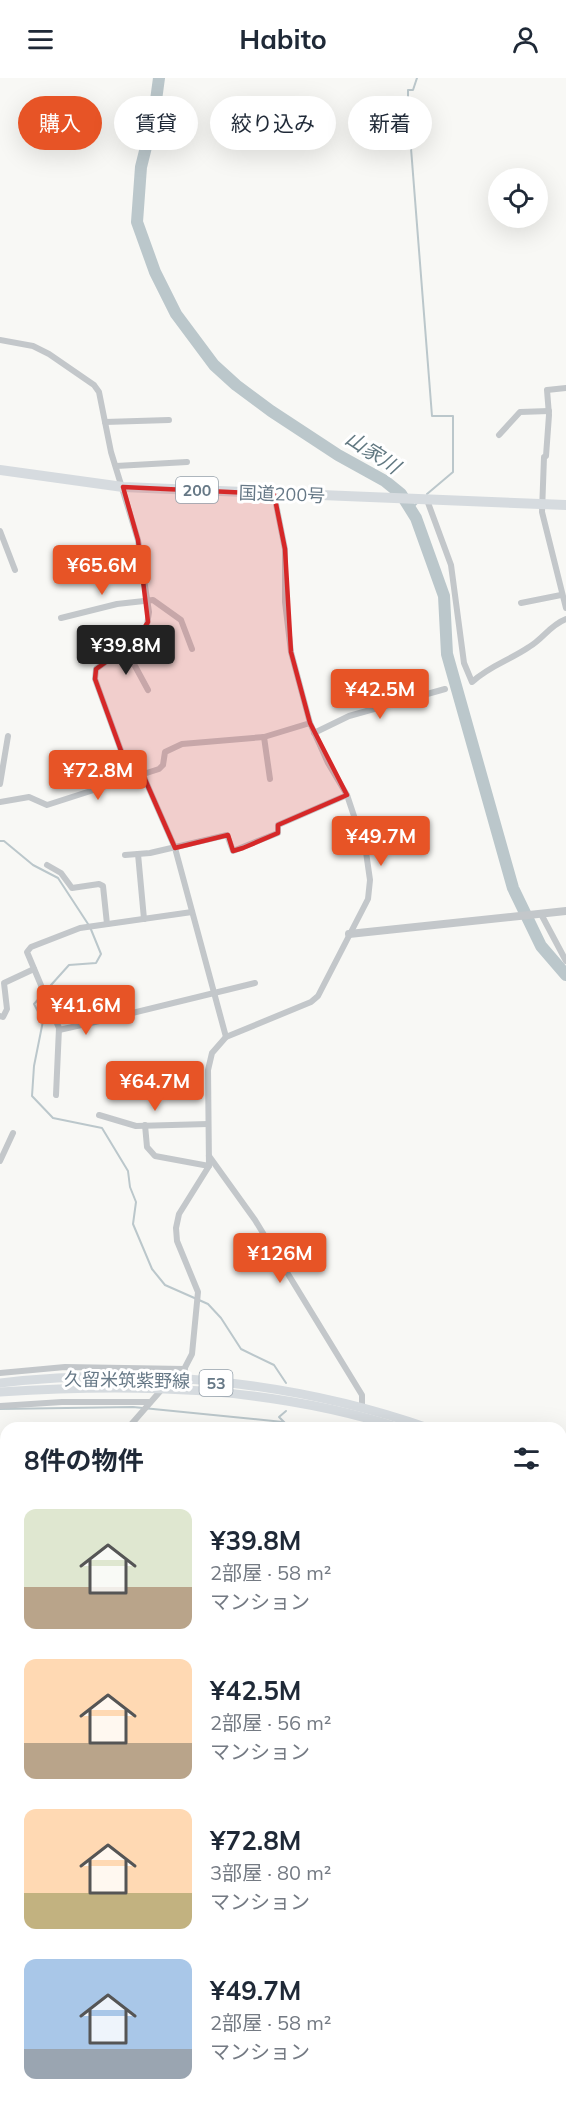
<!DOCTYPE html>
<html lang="ja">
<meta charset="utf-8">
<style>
:root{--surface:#fff;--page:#f6f6f7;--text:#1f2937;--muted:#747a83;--accent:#e75426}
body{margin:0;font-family:Mulish,"Noto Sans JP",sans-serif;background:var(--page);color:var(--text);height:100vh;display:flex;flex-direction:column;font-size:22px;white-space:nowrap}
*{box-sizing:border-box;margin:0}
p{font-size:20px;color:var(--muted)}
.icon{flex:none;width:33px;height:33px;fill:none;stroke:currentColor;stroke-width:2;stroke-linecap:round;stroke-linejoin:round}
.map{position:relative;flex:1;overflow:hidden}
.panel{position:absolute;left:0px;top:1344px;width:567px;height:686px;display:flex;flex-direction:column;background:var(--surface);border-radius:18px 18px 0 0;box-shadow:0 6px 24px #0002}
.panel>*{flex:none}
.hud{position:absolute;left:18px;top:18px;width:531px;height:54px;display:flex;gap:12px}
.tools{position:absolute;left:488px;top:90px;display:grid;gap:12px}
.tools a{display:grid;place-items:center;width:60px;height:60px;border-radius:50%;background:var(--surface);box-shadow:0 6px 24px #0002;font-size:30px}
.price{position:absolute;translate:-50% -51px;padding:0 14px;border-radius:6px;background:var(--accent);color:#fff;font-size:20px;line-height:39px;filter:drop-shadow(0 2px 3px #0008)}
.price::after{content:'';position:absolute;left:50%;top:36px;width:18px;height:14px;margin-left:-9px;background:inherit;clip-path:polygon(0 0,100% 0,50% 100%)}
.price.selected{background:#222;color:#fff}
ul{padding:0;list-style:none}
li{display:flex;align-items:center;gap:18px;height:150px;padding:0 24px}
li span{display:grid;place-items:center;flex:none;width:168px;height:120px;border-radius:12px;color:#555}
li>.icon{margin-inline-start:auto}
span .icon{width:72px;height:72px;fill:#fffc;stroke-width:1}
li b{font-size:26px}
h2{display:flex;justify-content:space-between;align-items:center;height:72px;padding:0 24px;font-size:26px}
.pill{padding:0 21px;border-radius:27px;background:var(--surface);box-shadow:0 6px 24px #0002;font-size:21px;line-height:54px}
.pill.selected{background:var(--accent);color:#fff}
header{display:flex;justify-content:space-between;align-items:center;height:78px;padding:0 24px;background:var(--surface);font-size:27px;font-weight:700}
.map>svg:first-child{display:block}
.built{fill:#e8e9e8}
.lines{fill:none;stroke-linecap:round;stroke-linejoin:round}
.stream{stroke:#bbc7cb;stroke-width:2}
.river{stroke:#bbc7cb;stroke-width:12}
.minor{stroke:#c3c7ca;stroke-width:6}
.tertiary{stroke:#c3c7ca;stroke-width:8}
.primary{stroke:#d6dbdf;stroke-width:9}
.trunk{stroke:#d6dbdf;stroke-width:10}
.rail{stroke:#a3aab0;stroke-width:2;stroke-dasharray:9 4.5;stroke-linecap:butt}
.marked{fill:#d62828;fill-opacity:0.2;stroke:#d62828;stroke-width:4.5;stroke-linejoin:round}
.labels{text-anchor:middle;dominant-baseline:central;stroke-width:6;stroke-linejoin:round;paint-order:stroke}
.shield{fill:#fff;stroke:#94a0aa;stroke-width:1.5}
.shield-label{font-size:16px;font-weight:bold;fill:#667886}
.street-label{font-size:18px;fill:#667886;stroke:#fff}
.water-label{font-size:20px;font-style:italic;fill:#627982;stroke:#fff}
</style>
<header><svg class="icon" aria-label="menu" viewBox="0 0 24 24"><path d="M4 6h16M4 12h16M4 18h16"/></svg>Habito<svg class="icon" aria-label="person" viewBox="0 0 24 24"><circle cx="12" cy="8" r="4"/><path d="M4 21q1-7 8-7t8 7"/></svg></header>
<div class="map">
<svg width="566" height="2029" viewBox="0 0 566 2029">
<rect width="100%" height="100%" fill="#f8f8f5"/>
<polygon class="built" points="566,1741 566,2007 561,2006 561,1743"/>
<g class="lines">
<g class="stream">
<polyline points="417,0 413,12 408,12 408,32 432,338 453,338 453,394 427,416"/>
<polyline points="411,431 418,424"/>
<polyline points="0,763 4,763 33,787 58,800 90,849 101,876 96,885 69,887 34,926 43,943 34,988 32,1018 53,1040 102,1050 128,1093 130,1109 136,1124 133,1146 152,1191 165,1207 208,1226 221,1240 241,1271 274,1287 286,1305"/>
<polyline points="0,1331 133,1329 283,1344"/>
<polyline points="286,1333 279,1339 290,1350"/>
<polyline points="561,1460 566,1463"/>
</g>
<polyline class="river" points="159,0 154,37 141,89 137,144 155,194 176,236 214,287 236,307 271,333 338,377 385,403 401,416 416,440 444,518 447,576 513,810 541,868 566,897"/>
<g class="minor">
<polyline points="0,262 33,268 49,276 94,307 99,314 111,374 138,462 149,534 146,553 96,591 95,601 131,700"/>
<polyline points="566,310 547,312 549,337 546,378 544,379 542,434 566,530"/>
<polyline points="105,344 169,342"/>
<polyline points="499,357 520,334 549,333"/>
<polyline points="116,388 187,384"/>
<path d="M427 422 451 487 464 585 472 604C489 588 510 582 529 569 543 561 550 547 566 541"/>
<polyline points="0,453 15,492"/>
<polyline points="521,525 561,517"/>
<polyline points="61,540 117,526 153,522 181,542 192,571"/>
<polyline points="121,572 135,588 148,612"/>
<polyline points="314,655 349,638 445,611"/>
<polyline points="264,659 270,701"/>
<polyline points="143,697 175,770 226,959"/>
<polyline points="0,706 8,658"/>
<polyline points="0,724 29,719 47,727 159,691 163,687 165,674 182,666 264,659 310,645"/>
<polyline points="138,776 144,841"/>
<polyline points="125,777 150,775 227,757 233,773 278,755 278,747 347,717"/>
<polyline points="47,787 61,795 72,810 99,806 103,808 107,846"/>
<polyline points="541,836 566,883"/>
<polyline points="49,925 100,912 104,914 108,941 255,905"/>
<polyline points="0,938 3,939 7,931 4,905 34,891"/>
<polyline points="59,952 108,941"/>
<polyline points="56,1017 59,950 27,874 31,869 80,850 192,834"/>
<polyline points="99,1037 136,1048 208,1046"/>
<polyline points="145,1047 147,1069 155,1078 209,1088"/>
<polyline points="209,1078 255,1142 362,1317 362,1329"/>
<polyline points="0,1083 13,1055"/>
<polyline points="0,1295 65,1289 185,1291"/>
<polyline points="179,1301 192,1276 198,1214 177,1163 176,1150 179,1136 209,1088 208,992 212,975 226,959 311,924 318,918 368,821 370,802 366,774 347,717 328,685 310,645 291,574 285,524 285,471 274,416"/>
<polyline points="0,1328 62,1324 150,1324"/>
<polyline points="128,1350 163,1310"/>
<polyline points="2,1444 6,1433"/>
<polyline points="0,1551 6,1546"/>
<polyline points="561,1562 566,1565"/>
<polyline points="561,1579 566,1570"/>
<polyline points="561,1600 566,1603"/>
<polyline points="561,1637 566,1636"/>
<polyline points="0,1647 6,1647"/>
<polyline points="561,1681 566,1680"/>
<polyline points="0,1738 6,1737"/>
<polyline points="0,1771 6,1771"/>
<polyline points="0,1808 6,1808"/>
<polyline points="0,1850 6,1851"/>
<polyline points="154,2029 155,2024"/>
<polyline points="322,2029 322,2024"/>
<polyline points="414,2029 415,2024"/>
</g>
<g class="tertiary">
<polyline points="349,856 566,833"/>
<polyline points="561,1731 566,1729"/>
<polyline points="0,1911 6,1912"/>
</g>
<g class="primary">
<path d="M0 1305C141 1288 294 1303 428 1350"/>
<path d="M0 1314C134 1305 270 1308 400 1350"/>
<polyline points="561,1403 566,1405"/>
<polyline points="561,1413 566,1415"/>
<polyline points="0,2017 6,2017"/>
<polyline points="55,2024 107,2029"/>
</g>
<polyline class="trunk" points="0,392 123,409 566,427"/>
<g class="rail">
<polyline points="0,1956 6,1956"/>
<polyline points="561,2012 566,2013"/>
</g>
</g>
<path class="marked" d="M123 409 274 416 285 471 291 574 310 645 347 717 278 747V755L243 770 233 773 228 757 175 770 143 697 131 700 128 692 95 601 96 591 135 563 148 544 138 462Z"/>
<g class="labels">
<g class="shield">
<rect x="176" y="399" width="42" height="26" rx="4.5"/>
<rect x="199.5" y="1292" width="33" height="26" rx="4.5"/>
</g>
<g class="shield-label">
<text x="197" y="412">200</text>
<text x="216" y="1305">53</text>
</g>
<g class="street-label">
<text transform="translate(282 416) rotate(2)">国道200号</text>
<text transform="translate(127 1302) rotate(1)">久留米筑紫野線</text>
</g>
<g class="water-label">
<text transform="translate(373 374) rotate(33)">山家川</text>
</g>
</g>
</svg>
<div class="tools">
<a><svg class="icon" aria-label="locate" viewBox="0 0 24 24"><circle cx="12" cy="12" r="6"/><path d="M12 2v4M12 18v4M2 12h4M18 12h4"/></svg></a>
</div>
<b class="price" style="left:102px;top:518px">¥65.6M</b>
<b class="price selected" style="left:126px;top:598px">¥39.8M</b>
<b class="price" style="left:380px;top:642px">¥42.5M</b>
<b class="price" style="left:98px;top:723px">¥72.8M</b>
<b class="price" style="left:381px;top:789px">¥49.7M</b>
<b class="price" style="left:86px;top:958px">¥41.6M</b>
<b class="price" style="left:155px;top:1034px">¥64.7M</b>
<b class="price" style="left:280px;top:1206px">¥126M</b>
<div class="hud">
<a class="pill selected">購入</a>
<a class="pill">賃貸</a>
<a class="pill">絞り込み</a>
<a class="pill">新着</a>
</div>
<section class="panel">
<h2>8件の物件<svg class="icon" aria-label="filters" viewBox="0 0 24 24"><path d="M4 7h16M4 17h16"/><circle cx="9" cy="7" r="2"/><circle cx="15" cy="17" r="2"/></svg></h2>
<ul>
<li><span style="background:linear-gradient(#dfe7d0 65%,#b9a48a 0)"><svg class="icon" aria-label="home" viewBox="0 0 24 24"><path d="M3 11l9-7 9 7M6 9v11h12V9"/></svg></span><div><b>¥39.8M</b><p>2部屋 · 58 m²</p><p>マンション</p></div></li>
<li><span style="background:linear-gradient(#ffd9b3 70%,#b9a48a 0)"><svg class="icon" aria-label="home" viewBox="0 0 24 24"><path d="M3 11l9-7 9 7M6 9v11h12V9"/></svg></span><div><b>¥42.5M</b><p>2部屋 · 56 m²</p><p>マンション</p></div></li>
<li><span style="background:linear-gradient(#ffd9b3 70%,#c2b280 0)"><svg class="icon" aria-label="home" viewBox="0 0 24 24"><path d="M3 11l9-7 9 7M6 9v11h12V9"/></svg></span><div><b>¥72.8M</b><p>3部屋 · 80 m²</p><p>マンション</p></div></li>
<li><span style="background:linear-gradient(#a9c7e8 75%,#9aa5b1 0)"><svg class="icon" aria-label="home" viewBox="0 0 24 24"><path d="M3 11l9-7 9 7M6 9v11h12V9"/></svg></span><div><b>¥49.7M</b><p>2部屋 · 58 m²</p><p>マンション</p></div></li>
</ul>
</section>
</div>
